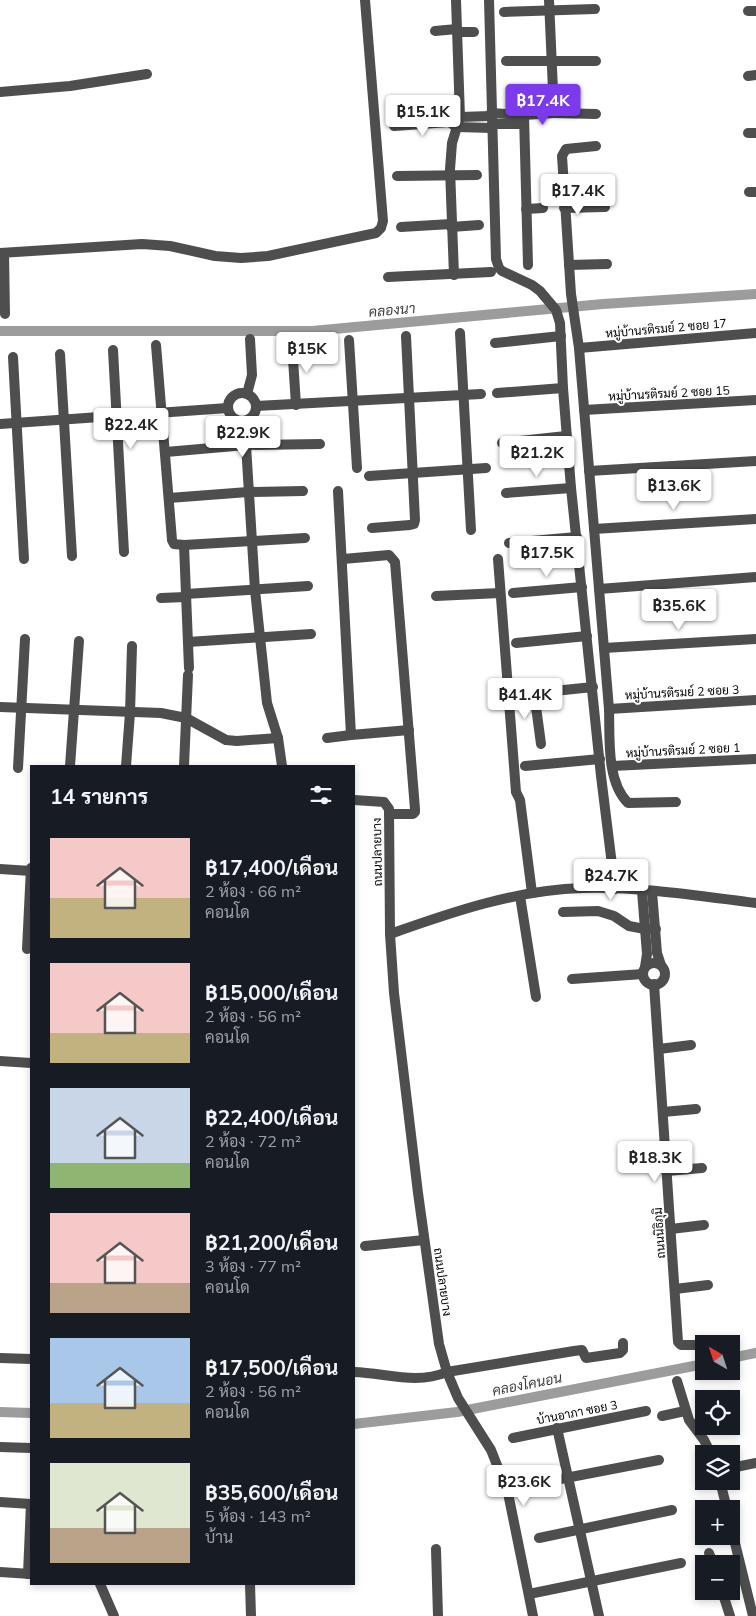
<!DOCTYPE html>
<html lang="th">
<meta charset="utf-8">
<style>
:root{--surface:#171b24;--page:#242831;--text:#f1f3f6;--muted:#9ea1a6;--accent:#7c3aed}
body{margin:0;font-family:Mulish,Sarabun,sans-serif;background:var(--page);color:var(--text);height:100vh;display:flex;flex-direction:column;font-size:19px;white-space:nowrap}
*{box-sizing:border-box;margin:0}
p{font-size:16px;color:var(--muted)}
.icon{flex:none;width:28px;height:28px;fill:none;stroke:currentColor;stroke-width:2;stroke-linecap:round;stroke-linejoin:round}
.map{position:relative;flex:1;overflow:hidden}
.details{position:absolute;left:30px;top:765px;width:325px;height:820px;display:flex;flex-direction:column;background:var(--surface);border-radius:0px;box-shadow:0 2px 8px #0003}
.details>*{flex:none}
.needle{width:32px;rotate:321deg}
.tools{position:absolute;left:695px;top:1335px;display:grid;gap:10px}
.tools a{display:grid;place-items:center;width:45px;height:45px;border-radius:0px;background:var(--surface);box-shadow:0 2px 8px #0003;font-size:25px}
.price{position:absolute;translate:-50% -42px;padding:0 11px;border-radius:5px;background:#fff;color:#222;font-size:16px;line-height:32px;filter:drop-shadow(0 1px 2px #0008)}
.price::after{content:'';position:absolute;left:50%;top:30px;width:15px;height:11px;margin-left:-8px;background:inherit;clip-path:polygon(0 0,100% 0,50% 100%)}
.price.current{background:var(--accent);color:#fff}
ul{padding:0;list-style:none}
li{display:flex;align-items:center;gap:15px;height:125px;padding:0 20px}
li span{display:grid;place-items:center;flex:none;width:140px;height:100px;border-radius:0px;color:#555}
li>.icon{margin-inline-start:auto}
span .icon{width:60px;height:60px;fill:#fffc;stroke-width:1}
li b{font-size:21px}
h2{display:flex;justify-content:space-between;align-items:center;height:60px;padding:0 20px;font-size:21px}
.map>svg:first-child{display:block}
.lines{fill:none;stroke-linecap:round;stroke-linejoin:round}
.canal{stroke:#9c9c9c;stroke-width:10}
.minor{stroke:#4e4e4e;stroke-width:10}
.tertiary{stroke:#4e4e4e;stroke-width:10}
.labels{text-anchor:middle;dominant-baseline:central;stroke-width:4;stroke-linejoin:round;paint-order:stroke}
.street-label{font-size:12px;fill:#000;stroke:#fff}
.water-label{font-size:14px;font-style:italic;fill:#3d3d3d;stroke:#fff}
</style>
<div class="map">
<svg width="756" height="1616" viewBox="0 0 756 1616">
<rect width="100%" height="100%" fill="#fff"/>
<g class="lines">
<g class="canal">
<polyline points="0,331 312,331 603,304 756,294"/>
<polyline points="731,1358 756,1353"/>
<polyline points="0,1412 31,1413"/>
<polyline points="354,1424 457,1412 704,1364"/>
</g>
<g class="minor">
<polyline points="489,0 496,259 499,268 502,271 532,285 540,291 556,310 560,323 563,388 571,488 601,776 615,889"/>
<polyline points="748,11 756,11"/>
<polyline points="504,12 595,9"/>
<polyline points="435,31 457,29"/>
<polyline points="457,32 474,32"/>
<polyline points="506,61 596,61"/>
<polyline points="748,76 756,75"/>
<polyline points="0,92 70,86 147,74"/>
<polyline points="491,113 524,115"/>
<polyline points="554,113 596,114"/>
<polyline points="452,124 457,127 492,128"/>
<polyline points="492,124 523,124"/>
<polyline points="394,126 449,122 460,117 491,116"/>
<polyline points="748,133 756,133"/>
<path d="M596 146 566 149 562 156 571 294 579 348 609 709C610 738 606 781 628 803L676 802"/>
<polyline points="397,176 477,175"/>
<polyline points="749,192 756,192"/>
<polyline points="564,208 605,207"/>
<polyline points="526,209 543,208"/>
<polyline points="401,227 451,224"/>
<polyline points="451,227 479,225"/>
<polyline points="0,253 142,244 170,246 215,256 241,258 268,256 376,233 381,228 383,221 365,0"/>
<polyline points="4,253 5,314"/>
<polyline points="528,265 524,115 554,113 549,0"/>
<polyline points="569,265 607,264"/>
<polyline points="454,275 450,169 452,143 460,117 456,0"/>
<polyline points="388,277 491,272"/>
<polyline points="460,333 471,530"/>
<polyline points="349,340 357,468"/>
<polyline points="495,343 561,336"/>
<polyline points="292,344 296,405"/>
<polyline points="156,345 172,540 174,544 184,545 305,538"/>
<polyline points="579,348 756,333"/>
<polyline points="113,350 124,552"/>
<polyline points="60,354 72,556"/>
<polyline points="13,357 24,559"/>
<polyline points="497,393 563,388"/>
<circle cx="242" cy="407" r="14"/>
<polyline points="247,394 252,375 250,339"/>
<polyline points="256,406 481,394"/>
<polyline points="584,410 756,400"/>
<polyline points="243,421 246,445 255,590 267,703 278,738 282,766"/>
<polyline points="0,424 228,408"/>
<polyline points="502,443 566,436"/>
<polyline points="166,452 246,445 320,444"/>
<polyline points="589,471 756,461"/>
<polyline points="369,476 486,468"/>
<polyline points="338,491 351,735 409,730"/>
<polyline points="506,493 571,488"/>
<polyline points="169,498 248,492 303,491"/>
<polyline points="372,528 410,525 414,524 415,520 406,336"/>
<polyline points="594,529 756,519"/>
<polyline points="509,543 577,537"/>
<polyline points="184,545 189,668"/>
<polyline points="343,559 389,555 395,562 415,809 415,812 413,814 389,814"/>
<polyline points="498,559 516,792 520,800 532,893"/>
<polyline points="599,589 756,577"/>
<polyline points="513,593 582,587"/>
<polyline points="186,594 308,586"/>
<polyline points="436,596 500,593"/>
<polyline points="161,598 186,597"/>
<polyline points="188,642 311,634"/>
<polyline points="516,643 587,636"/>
<polyline points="604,648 756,639"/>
<polyline points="534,692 541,744"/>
<polyline points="525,694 593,687"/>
<polyline points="0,707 161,713 186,718 226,740 237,741 278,738"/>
<polyline points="609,709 756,700"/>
<polyline points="327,738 351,735"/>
<polyline points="70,766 79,641"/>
<polyline points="126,766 130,713 132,646"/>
<polyline points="184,766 188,675"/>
<polyline points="525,766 600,759"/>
<polyline points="612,766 756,759"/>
<polyline points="18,768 25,639"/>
<polyline points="0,869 31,871"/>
<polyline points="642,891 647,954 645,967"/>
<polyline points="652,892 657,953 661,965"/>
<polyline points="520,896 536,997"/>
<polyline points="563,912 598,911 614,916 629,926 645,929 656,929"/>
<polyline points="27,949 31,868"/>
<circle cx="654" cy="974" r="11"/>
<polyline points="572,979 643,974"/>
<polyline points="654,984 678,1342 681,1345 695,1345"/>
<polyline points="659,1049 691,1045"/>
<polyline points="663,1112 696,1109"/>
<polyline points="667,1171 702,1168"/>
<polyline points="671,1229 704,1225"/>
<polyline points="365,1246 424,1240"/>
<polyline points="675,1289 708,1285"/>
<polyline points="0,1358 31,1359"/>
<path d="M354 1372C386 1373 416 1385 447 1372L574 1351 582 1350 586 1358 620 1353 623 1350V1343"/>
<polyline points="677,1381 689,1420 704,1440 711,1454"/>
<polyline points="662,1416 685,1411"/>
<polyline points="557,1428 599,1616"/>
<polyline points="513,1438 646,1411"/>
<polyline points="0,1447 31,1448"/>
<polyline points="731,1468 756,1463"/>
<polyline points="720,1481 727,1509"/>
<polyline points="524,1486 659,1460"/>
<polyline points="0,1502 31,1504"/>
<polyline points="731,1527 753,1616"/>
<polyline points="539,1538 672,1510"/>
<polyline points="436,1549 438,1616"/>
<polyline points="709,1553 713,1564"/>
<polyline points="0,1572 31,1574"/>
<polyline points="28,1574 31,1504"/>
<polyline points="100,1584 114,1616"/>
<polyline points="250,1584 251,1616"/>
<polyline points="722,1591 730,1616"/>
<polyline points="529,1594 681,1563"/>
</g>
<g class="tertiary">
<polyline points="354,800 384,802 389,809 390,934 394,993 418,1193 439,1344 447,1372 458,1398 491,1450 508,1493 533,1616"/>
<path d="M390 934C452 912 516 890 582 888 638 886 700 896 756 903"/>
<polyline points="0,1061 31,1063"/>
</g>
</g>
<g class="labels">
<g class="street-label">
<text transform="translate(666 328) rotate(-5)">หมู่บ้านรติรมย์ 2 ซอย 17</text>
<text transform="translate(669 393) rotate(-3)">หมู่บ้านรติรมย์ 2 ซอย 15</text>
<text transform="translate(682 692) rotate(-3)">หมู่บ้านรติรมย์ 2 ซอย 3</text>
<text transform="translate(683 750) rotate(-3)">หมู่บ้านรติรมย์ 2 ซอย 1</text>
<text transform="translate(377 852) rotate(-91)">ถนนปลายบาง</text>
<text transform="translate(659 1233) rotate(-94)">ถนนนิธิภุมิ</text>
<text transform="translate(443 1282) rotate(82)">ถนนปลายบาง</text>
<text transform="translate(577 1412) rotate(-11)">บ้านอาภา ซอย 3</text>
</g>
<g class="water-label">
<text transform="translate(392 310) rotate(-5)">คลองนา</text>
<text transform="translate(527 1384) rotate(-11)">คลองโคนอน</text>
</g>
</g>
</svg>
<div class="tools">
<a><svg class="needle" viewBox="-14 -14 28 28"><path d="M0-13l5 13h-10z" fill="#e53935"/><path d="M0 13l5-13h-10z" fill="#9ea1a6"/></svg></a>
<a><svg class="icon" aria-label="locate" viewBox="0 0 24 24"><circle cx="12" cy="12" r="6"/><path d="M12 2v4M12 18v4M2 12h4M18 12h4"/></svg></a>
<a><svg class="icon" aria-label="layers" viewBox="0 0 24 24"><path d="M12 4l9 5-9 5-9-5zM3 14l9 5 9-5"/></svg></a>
<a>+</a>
<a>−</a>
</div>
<b class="price current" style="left:543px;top:126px">฿17.4K</b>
<b class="price" style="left:423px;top:137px">฿15.1K</b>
<b class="price" style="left:578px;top:216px">฿17.4K</b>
<b class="price" style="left:307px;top:374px">฿15K</b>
<b class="price" style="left:131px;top:450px">฿22.4K</b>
<b class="price" style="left:243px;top:458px">฿22.9K</b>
<b class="price" style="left:537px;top:478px">฿21.2K</b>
<b class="price" style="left:674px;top:511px">฿13.6K</b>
<b class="price" style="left:547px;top:578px">฿17.5K</b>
<b class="price" style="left:679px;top:631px">฿35.6K</b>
<b class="price" style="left:525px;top:720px">฿41.4K</b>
<b class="price" style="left:611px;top:901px">฿24.7K</b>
<b class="price" style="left:655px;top:1183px">฿18.3K</b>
<b class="price" style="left:524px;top:1507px">฿23.6K</b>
<section class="details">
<h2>14 รายการ<svg class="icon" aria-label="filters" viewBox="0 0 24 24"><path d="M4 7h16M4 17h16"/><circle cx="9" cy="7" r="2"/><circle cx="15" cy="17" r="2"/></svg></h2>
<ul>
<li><span style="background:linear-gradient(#f6c9c9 60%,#c2b280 0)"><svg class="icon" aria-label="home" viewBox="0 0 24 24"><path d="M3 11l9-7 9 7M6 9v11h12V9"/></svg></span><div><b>฿17,400/เดือน</b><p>2 ห้อง · 66 m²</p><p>คอนโด</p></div></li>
<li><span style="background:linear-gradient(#f6c9c9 70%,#c2b280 0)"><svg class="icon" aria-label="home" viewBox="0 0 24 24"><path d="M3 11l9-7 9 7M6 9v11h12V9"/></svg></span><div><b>฿15,000/เดือน</b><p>2 ห้อง · 56 m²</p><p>คอนโด</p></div></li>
<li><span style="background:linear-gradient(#c9d6e8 75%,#8fb573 0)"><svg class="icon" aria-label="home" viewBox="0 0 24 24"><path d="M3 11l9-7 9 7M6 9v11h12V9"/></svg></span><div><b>฿22,400/เดือน</b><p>2 ห้อง · 72 m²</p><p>คอนโด</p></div></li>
<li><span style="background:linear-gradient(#f6c9c9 70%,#b9a48a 0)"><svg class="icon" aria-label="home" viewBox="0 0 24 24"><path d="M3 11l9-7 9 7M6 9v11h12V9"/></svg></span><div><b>฿21,200/เดือน</b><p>3 ห้อง · 77 m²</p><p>คอนโด</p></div></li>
<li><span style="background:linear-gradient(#a9c7e8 65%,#c2b280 0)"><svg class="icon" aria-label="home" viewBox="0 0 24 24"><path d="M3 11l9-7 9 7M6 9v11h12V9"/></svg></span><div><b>฿17,500/เดือน</b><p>2 ห้อง · 56 m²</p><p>คอนโด</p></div></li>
<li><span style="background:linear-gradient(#dfe7d0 65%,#b9a48a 0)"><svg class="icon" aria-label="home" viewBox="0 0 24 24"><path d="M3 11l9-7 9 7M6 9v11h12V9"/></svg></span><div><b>฿35,600/เดือน</b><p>5 ห้อง · 143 m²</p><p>บ้าน</p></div></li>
</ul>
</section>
</div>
